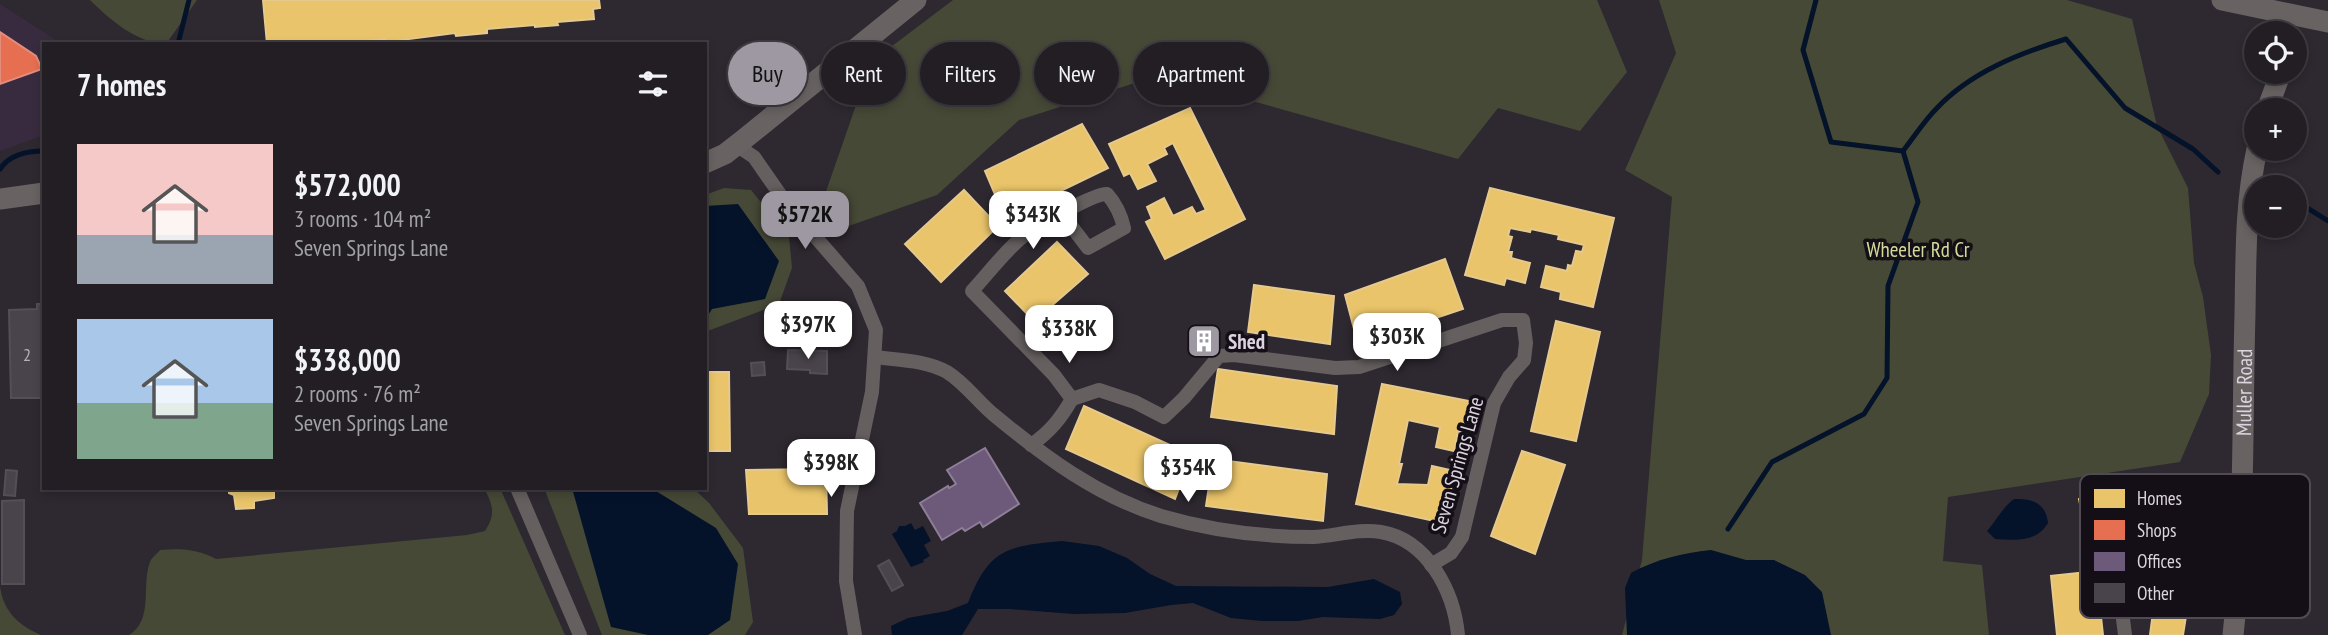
<!DOCTYPE html>
<meta charset="utf-8">
<style>
:root{--surface:#221e24;--page:#2e2b31;--text:#f1f3f6;--muted:#a2a2a6;--line:#3f3c41;--accent:#9e98a2}
body{margin:0;font-family:"PT Sans Narrow",sans-serif;background:var(--page);color:var(--text);height:100vh;display:flex;flex-direction:column;font-size:26px;white-space:nowrap}
*{box-sizing:border-box;margin:0}
p{font-size:23px;color:var(--muted)}
.icon{flex:none;width:38px;height:38px;fill:none;stroke:currentColor;stroke-width:2;stroke-linecap:round;stroke-linejoin:round}
.map{position:relative;flex:1;overflow:hidden}
.details{position:absolute;left:42px;top:42px;width:665px;height:448px;display:flex;flex-direction:column;background:var(--surface);border-radius:0px;box-shadow:0 4px 10px #0003,0 0 0 2px var(--line)}
.details>*{flex:none}
.top-card{position:absolute;left:728px;top:42px;width:665px;height:63px;display:flex;gap:14px}
.buttons{position:absolute;left:2244px;top:21px;display:grid;gap:14px}
.buttons a{display:grid;place-items:center;width:63px;height:63px;border-radius:50%;background:var(--surface);box-shadow:0 4px 10px #0003,0 0 0 2px var(--line);font-size:35px}
.price{position:absolute;translate:-50% -60px;padding:0 16px;border-radius:14px;background:#fff;color:#222;font-size:23px;line-height:46px;filter:drop-shadow(0 2px 4px #0008)}
.price::after{content:'';position:absolute;left:50%;top:42px;width:21px;height:16px;margin-left:-10px;background:inherit;clip-path:polygon(0 0,100% 0,50% 100%)}
.price.selected{background:var(--accent);color:#111}
ul{padding:0;list-style:none}
li{display:flex;align-items:center;gap:21px;height:175px;padding:0 35px}
li span{display:grid;place-items:center;flex:none;width:196px;height:140px;border-radius:0px;color:#555}
li>.icon{margin-inline-start:auto}
span .icon{width:84px;height:84px;fill:#fffc;stroke-width:1}
li b{font-size:30px}
h2{display:flex;justify-content:space-between;align-items:center;height:84px;padding:0 35px;font-size:30px}
.tag{padding:0 24px;border-radius:32px;background:var(--surface);box-shadow:0 4px 10px #0003,0 0 0 2px var(--line);font-size:24px;line-height:63px}
.tag.selected{background:var(--accent);color:#111}
.map>svg:first-child{display:block}
.built{fill:#382b3f}
.green{fill:#474937}
.water{fill:#04122a}
.homes{fill:#e9c46a;stroke:#e5c98d;stroke-width:2}
.shops{fill:#e76f51;stroke:#e38d7c;stroke-width:2}
.offices{fill:#6d597a;stroke:#8e7e98;stroke-width:2}
.lines{fill:none;stroke-linecap:round;stroke-linejoin:round}
.stream{stroke:#04122a;stroke-width:5}
.building{fill:#49444b;stroke:#544f57;stroke-width:2}
.street{stroke:#655f5f;stroke-width:14}
.secondary{stroke:#686262;stroke-width:21}
.labels{text-anchor:middle;dominant-baseline:central;stroke-width:7;stroke-linejoin:round;paint-order:stroke}
.number-label{font-size:18px;fill:#b6b0ba}
.park-label{font-size:21px;fill:#d2db99;stroke:#140f17}
.poi-label{font-size:21px;font-weight:bold;fill:#dbd4df;stroke:#140f17;text-anchor:start}
.street-label{font-size:21px;fill:#dbd4df;stroke:#140f17}
.key{fill:#140f17;stroke:#504a53;stroke-width:2}
.key-label{font-size:19px;fill:#dbd4df}
</style>
<div class="map">
<svg width="2328" height="635" viewBox="0 0 2328 635">
<rect width="100%" height="100%" fill="#2e2830"/>
<polygon class="built" points="0,4 62,44 44,44 44,135 0,151"/>
<g class="green">
<path d="M90 0H197L166 44C138 44 109 19 90 0Z"/>
<polygon points="953,0 1597,0 1627,72 1580,131 1498,108 1458,159 1160,75 1019,120 937,195 843,228 822,203 871,62"/>
<polygon points="1659,0 2067,0 2132,19 2157,126 2188,188 2194,263 2203,297 2211,355 2209,394 2180,462 1948,497 1943,561 1982,565 1989,635 1622,635 1642,560 1672,197 1625,170 1676,53"/>
<polygon points="724,188 751,190 789,237 792,268 779,304 705,332 705,195"/>
<path d="M484 488H500L565 635H129C154 620 141 585 150 562 151 558 157 554 160 550 181 548 198 549 216 559L467 535 485 531C496 514 493 505 484 488Z"/>
<polygon points="544,488 693,488 709,503 743,548 753,622 745,635 602,635"/>
<path d="M0 586C3 611 18 625 41 635H0Z"/>
</g>
<g class="water">
<polygon points="738,204 779,261 765,299 712,309 705,320 705,206"/>
<polygon points="572,488 651,488 716,528 738,564 730,620 708,635 648,635 611,627"/>
<path d="M2014 499C2033 498 2046 504 2048 523 2036 543 2015 540 1995 539L1987 531C1997 520 2002 508 2014 499Z"/>
<polygon points="911,523 915,530 923,526 931,541 924,545 930,556 923,560 924,562 911,567 892,534 897,531 899,526 905,526"/>
<path d="M1062 541 1099 546 1127 558 1150 574 1176 586 1328 587 1374 579 1400 592 1402 604 1394 615 1380 619 1323 617 1298 621H1262L1231 618 1193 603 1171 605 1125 613 1074 614 1010 609H978L962 635H892L891 626 908 618 947 611 968 603C989 548 1008 546 1062 541Z"/>
<path d="M1711 550 1746 560H1774L1805 575 1822 592 1831 635H1627L1625 588 1631 573C1657 559 1682 553 1711 550Z"/>
</g>
<g class="homes">
<polygon points="263,0 599,0 600,8 593,9 594,19 557,22 558,25 535,27 535,25 487,29 487,33 456,36 455,33 385,42 385,39 343,44 267,44"/>
<polygon points="1190,108 1245,219 1165,259 1146,222 1152,219 1147,207 1164,198 1173,216 1192,207 1196,214 1206,210 1173,143 1164,148 1167,154 1147,164 1156,181 1138,189 1130,173 1124,176 1109,144"/>
<polygon points="1082,124 1108,168 1005,218 985,171"/>
<polygon points="1490,188 1614,218 1593,307 1560,299 1561,292 1541,287 1546,266 1567,271 1568,265 1572,266 1576,251 1582,252 1584,245 1558,239 1559,235 1531,229 1530,232 1510,228 1508,236 1512,237 1508,252 1512,252 1511,258 1530,263 1525,283 1506,278 1504,285 1465,275"/>
<polygon points="964,190 998,226 941,282 905,244"/>
<polygon points="1057,242 1088,274 1034,321 1005,291"/>
<polygon points="1445,259 1463,309 1358,344 1345,295"/>
<polygon points="1254,285 1334,296 1330,344 1248,332"/>
<polygon points="1556,321 1600,332 1576,441 1531,431"/>
<polygon points="1218,369 1337,386 1334,434 1211,417"/>
<polygon points="705,372 729,372 730,451 705,451"/>
<polygon points="1382,384 1469,401 1462,432 1458,431 1454,451 1436,447 1440,427 1408,420 1399,464 1402,464 1397,484 1428,485 1432,466 1450,470 1446,489 1451,489 1449,498 1454,499 1451,512 1446,511 1444,523 1356,504"/>
<polygon points="1084,406 1192,455 1175,499 1066,449"/>
<polygon points="1522,451 1565,465 1535,554 1491,536"/>
<polygon points="1213,459 1327,474 1323,521 1206,506"/>
<polygon points="826,469 827,514 749,514 746,470"/>
<polygon points="2189,478 2197,522 2088,542 2079,499"/>
<polygon points="229,488 274,488 274,498 254,501 254,508 236,509 234,495 229,493"/>
<polygon points="2096,571 2103,635 2057,635 2051,576"/>
<polygon points="2153,612 2186,616 2183,635 2150,635"/>
</g>
<polygon class="shops" points="0,32 36,56 42,69 0,84"/>
<polygon class="offices" points="985,448 1019,504 983,527 980,522 965,531 962,528 942,540 920,503 948,486 949,488 956,484 947,470"/>
<g class="lines">
<g class="stream">
<polyline points="1816,0 1803,50 1831,142 1903,151"/>
<polyline points="178,44 189,0"/>
<path d="M1903 151C1914 137 1924 121 1937 108 1971 72 2020 53 2066 39L2125 108 2193 149 2218 172"/>
<path d="M0 169C10 154 27 151 44 151"/>
<polyline points="2294,203 2301,204 2328,221"/>
<polyline points="1728,529 1772,462 1864,414 1887,378 1888,286 1918,202 1903,151"/>
</g>
</g>
<g class="building">
<polygon points="37,304 44,304 44,398 11,398 9,310 37,309"/>
<polygon points="1206,335 1210,340 1203,347 1199,342"/>
<polygon points="788,350 827,351 827,374 810,373 810,370 787,369"/>
<polygon points="764,362 765,375 752,376 751,363"/>
<polygon points="6,470 17,471 15,496 4,495"/>
<polygon points="24,500 24,584 2,584 2,501"/>
<polygon points="889,560 903,585 892,591 878,566"/>
</g>
<g class="lines">
<g class="street">
<polyline points="736,145 754,157 786,203 858,286 876,330 872,392 847,511 846,581 855,635"/>
<path d="M875 357C898 360 926 360 947 372 965 383 978 402 994 415 1045 457 1097 496 1161 516 1209 530 1263 537 1313 537 1335 536 1359 528 1381 532 1428 540 1454 592 1458 635"/>
<polyline points="1072,399 1099,390 1135,402 1164,417 1184,398 1219,356 1234,355 1335,368 1359,367 1502,320 1523,320 1526,343 1524,360 1509,377 1494,403 1462,537 1451,553 1431,565"/>
<path d="M1031 445C1050 432 1061 418 1072 399L1054 375 972 291C987 275 1008 247 1025 235 1038 226 1094 193 1107 194 1117 205 1121 215 1124 228L1088 248 1062 214"/>
<polyline points="517,488 580,635"/>
<path d="M2125 635C2123 617 2118 593 2125 576 2140 540 2207 547 2239 546"/>
</g>
<g class="secondary">
<polyline points="2222,0 2328,22"/>
<polyline points="2267,110 2281,72"/>
<polyline points="705,163 725,154 743,140 916,0"/>
<polyline points="0,199 44,193"/>
<path id="s1" d="M2233 635C2245 529 2242 421 2245 314 2246 258 2245 203 2257 149"/>
</g>
</g>
<defs>
<g id="building-square" transform="scale(1.75)"><rect x="-9" y="-9" width="18" height="18" rx="4" fill="#9e98a2" stroke="#140f17"/><path d="M-4-6H4V6H1V3H-1V6H-4ZM-2.5-4.3h1.7v1.8h-1.7ZM.8-4.3h1.7v1.8H.8ZM-2.5-1h1.7V.8h-1.7ZM.8-1h1.7V.8H.8Z" fill="#fff"/></g>
</defs>
<g fill-rule="evenodd">
<use href="#building-square" x="1204" y="341"/>
</g>
<g class="labels">
<g class="number-label">
<text x="27" y="354">2</text>
</g>
<g class="park-label">
<text x="1918" y="249">Wheeler Rd Cr</text>
</g>
<g class="poi-label">
<text x="1228" y="341">Shed</text>
</g>
<g class="street-label">
<text stroke="none"><textPath href="#s1" startOffset="243">Muller Road</textPath></text>
<text transform="translate(1457 465) rotate(-74)">Seven Springs Lane</text>
</g>
</g>
<rect x="2080" y="474" width="230" height="144" rx="10" class="key"/>
<rect x="2094" y="489" width="31" height="19" fill="#e9c46a"/>
<rect x="2094" y="520" width="31" height="20" fill="#e76f51"/>
<rect x="2094" y="552" width="31" height="19" fill="#6d597a"/>
<rect x="2094" y="583" width="31" height="20" fill="#49444b"/>
<g class="key-label">
<text x="2137" y="505">Homes</text>
<text x="2137" y="537">Shops</text>
<text x="2137" y="568">Offices</text>
<text x="2137" y="600">Other</text>
</g>
</svg>
<div class="buttons">
<a><svg class="icon" aria-label="locate" viewBox="0 0 24 24"><circle cx="12" cy="12" r="6"/><path d="M12 2v4M12 18v4M2 12h4M18 12h4"/></svg></a>
<a>+</a>
<a>−</a>
</div>
<b class="price selected" style="left:805px;top:251px">$572K</b>
<b class="price" style="left:1033px;top:251px">$343K</b>
<b class="price" style="left:808px;top:361px">$397K</b>
<b class="price" style="left:1069px;top:365px">$338K</b>
<b class="price" style="left:1397px;top:373px">$303K</b>
<b class="price" style="left:831px;top:499px">$398K</b>
<b class="price" style="left:1188px;top:504px">$354K</b>
<div class="top-card">
<a class="tag selected">Buy</a>
<a class="tag">Rent</a>
<a class="tag">Filters</a>
<a class="tag">New</a>
<a class="tag">Apartment</a>
</div>
<section class="details">
<h2>7 homes<svg class="icon" aria-label="filters" viewBox="0 0 24 24"><path d="M4 7h16M4 17h16"/><circle cx="9" cy="7" r="2"/><circle cx="15" cy="17" r="2"/></svg></h2>
<ul>
<li><span style="background:linear-gradient(#f6c9c9 65%,#9aa5b1 0)"><svg class="icon" aria-label="home" viewBox="0 0 24 24"><path d="M3 11l9-7 9 7M6 9v11h12V9"/></svg></span><div><b>$572,000</b><p>3 rooms · 104 m²</p><p>Seven Springs Lane</p></div></li>
<li><span style="background:linear-gradient(#a9c7e8 60%,#7fa58c 0)"><svg class="icon" aria-label="home" viewBox="0 0 24 24"><path d="M3 11l9-7 9 7M6 9v11h12V9"/></svg></span><div><b>$338,000</b><p>2 rooms · 76 m²</p><p>Seven Springs Lane</p></div></li>
</ul>
</section>
</div>
